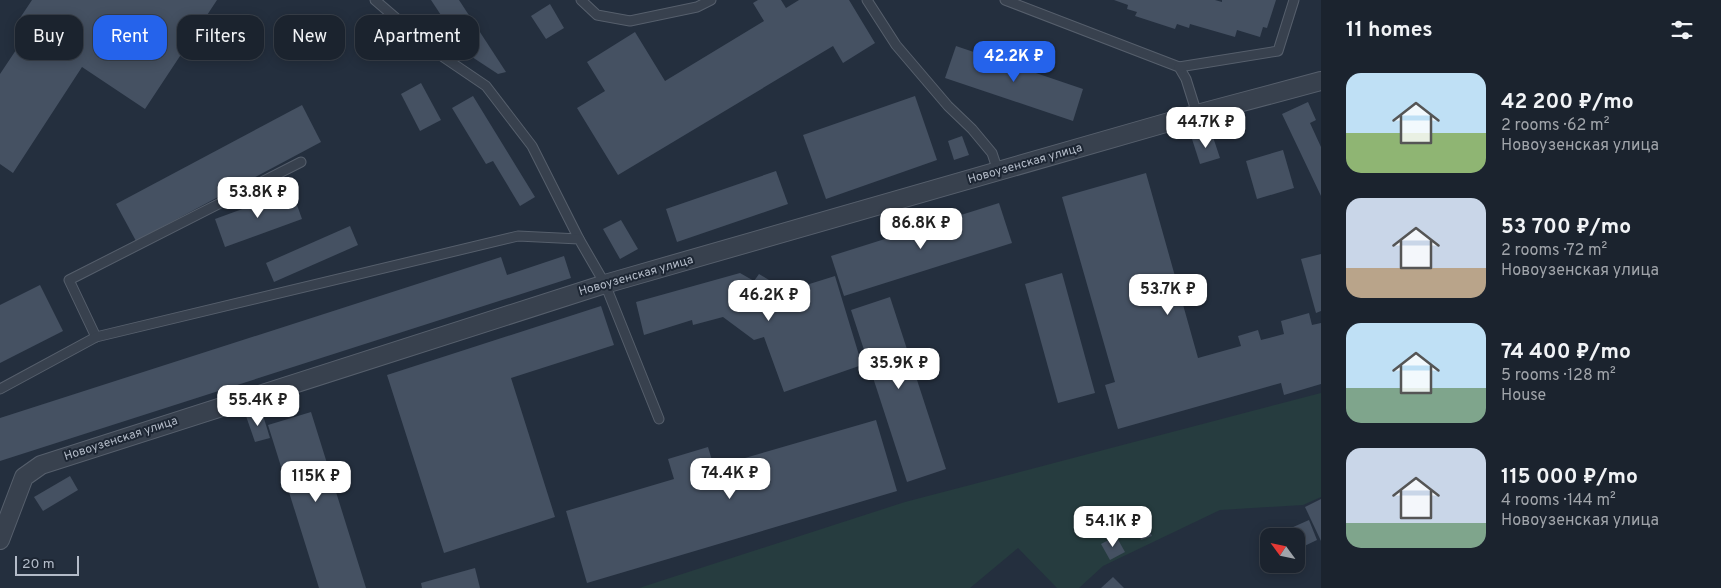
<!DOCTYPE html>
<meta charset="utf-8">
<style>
:root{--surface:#1b232e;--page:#282f3a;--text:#f1f3f6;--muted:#a0a4aa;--line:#39404a;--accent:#2563eb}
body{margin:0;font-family:Overpass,sans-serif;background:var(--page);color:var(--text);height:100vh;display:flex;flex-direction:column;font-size:19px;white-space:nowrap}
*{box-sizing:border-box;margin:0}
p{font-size:16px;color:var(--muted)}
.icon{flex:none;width:28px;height:28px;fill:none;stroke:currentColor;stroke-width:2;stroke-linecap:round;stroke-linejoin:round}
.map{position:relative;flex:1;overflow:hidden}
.panel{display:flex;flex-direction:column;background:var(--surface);width:400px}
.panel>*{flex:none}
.top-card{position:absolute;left:15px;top:15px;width:475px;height:45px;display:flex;gap:10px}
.needle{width:32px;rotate:303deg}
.tools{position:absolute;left:1260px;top:528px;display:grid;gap:10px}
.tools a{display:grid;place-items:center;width:45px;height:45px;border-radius:10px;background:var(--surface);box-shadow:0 2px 12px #0003,0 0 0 1px var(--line);font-size:25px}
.scale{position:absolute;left:15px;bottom:12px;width:64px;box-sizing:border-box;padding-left:5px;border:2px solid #b4bcc9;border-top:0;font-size:14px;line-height:18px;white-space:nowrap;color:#b4bcc9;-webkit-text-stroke:4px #1d2633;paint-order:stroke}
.price{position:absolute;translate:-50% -42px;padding:0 11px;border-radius:10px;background:#fff;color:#222;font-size:16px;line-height:32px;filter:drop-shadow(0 1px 2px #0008)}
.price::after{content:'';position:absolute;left:50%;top:30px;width:15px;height:11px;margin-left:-8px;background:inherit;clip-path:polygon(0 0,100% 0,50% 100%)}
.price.current{background:var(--accent);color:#fff}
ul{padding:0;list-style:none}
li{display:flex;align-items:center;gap:15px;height:125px;padding:0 25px}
li span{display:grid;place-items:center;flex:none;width:140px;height:100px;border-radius:15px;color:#555}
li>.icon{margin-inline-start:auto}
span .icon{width:60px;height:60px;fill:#fffc;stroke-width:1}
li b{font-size:21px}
h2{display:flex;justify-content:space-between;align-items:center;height:60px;padding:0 25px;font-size:21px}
.tag{padding:0 18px;border-radius:15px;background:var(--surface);box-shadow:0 2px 12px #0003,0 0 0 1px var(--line);font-size:18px;line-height:45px}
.tag.current{background:var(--accent);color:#fff}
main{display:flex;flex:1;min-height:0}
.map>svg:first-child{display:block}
.green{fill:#263c3f}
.building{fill:#455162}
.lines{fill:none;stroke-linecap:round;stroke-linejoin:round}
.lane-casing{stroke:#565f6c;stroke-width:11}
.street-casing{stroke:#565f6c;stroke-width:20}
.lane{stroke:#38414e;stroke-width:9}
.street{stroke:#38414e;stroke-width:18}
.labels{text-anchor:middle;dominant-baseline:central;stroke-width:4;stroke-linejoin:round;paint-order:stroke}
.street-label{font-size:12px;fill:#b4bcc9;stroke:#1d2633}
</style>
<main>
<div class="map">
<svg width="1321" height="588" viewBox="0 0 1321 588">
<rect width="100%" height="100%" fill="#242f3e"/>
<polygon class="green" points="1321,393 1321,497 1303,505 1220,510 1103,566 1079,588 1057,588 1018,548 970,588 639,588 905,502"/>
<g class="building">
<polygon points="32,0 217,0 145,109 82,67 13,173 0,164 0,74 30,29 18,21"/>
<polygon points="431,0 459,0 506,72 498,74 466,53"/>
<polygon points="758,0 781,0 786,8 799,0 849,0 875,43 843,63 833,46 618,175 577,108 605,91 587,62 635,32 665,81 764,21 753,3"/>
<polygon points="1114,0 1215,0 1222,2 1222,0 1276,0 1267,28 1263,27 1260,37 1237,30 1235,37 1190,24 1189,28 1177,24 1175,29 1135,16 1137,12 1127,9 1128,5"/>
<polygon points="550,4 564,28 546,39 531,16"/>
<polygon points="956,46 1083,89 1073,121 945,78"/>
<polygon points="421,83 441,120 420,131 401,94"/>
<polygon points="473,96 535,197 520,206 493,161 486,164 452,108"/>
<polygon points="915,96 937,160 826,199 803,135"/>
<polygon points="1308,102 1316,120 1310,123 1321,147 1321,196 1282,114"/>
<polygon points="302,105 321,142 136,241 116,204"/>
<polygon points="1212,134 1220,158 1200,164 1192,139"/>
<polygon points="962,136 969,155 954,160 948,141"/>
<polygon points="1283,150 1294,188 1257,199 1246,161"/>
<polygon points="776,171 788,204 677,242 666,209"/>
<polygon points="1146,173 1198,358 1241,346 1238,336 1258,330 1261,340 1284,334 1281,321 1309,313 1312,325 1321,323 1321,384 1284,395 1281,383 1118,429 1105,385 1115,382 1062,197"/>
<polygon points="292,191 302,219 225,247 215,219"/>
<polygon points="999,203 1012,243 844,296 831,256"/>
<polygon points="621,220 638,249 620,259 603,229"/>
<polygon points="350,226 358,245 274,282 266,263"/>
<polygon points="1321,254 1321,311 1316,313 1301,259"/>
<polygon points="564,256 571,278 0,461 0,418 501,257 507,275"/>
<polygon points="740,273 754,281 759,274 787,291 835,276 862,365 784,392 764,337 754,340 723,317 693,325 692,320 644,335 636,302"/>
<polygon points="1062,273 1095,393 1058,403 1025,284"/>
<polygon points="40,285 63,331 0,363 0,305"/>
<polygon points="890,297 946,469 907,482 851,310"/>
<polygon points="601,306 614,345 511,378 555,517 444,553 387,375"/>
<polygon points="262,412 270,438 255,442 246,416"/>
<polygon points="311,412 366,588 319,588 268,425"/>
<polygon points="876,420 897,491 587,583 566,511 674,479 668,459 708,447 714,467"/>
<polygon points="70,476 78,490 43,511 34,497"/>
<polygon points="1321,499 1321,541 1305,507"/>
<polygon points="1309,520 1317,540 1296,550 1296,536 1273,536"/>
<polygon points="1146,522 1152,536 1141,540 1135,526"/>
<polygon points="1116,536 1125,552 1110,560 1101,544"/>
<polygon points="475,568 480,588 422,588 421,583"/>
<polygon points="1113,577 1124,588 1101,588"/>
</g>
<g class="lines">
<g class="lane-casing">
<g id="lane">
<polyline points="375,0 433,50 486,86 532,146 579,239"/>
<polyline points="581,0 597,15 630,21 697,7 711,0"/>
<polyline points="867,0 896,45 948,106 972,129 992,153 998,171"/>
<polyline points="1005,0 1179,67 1186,79 1197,114"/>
<polyline points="1179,67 1278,51 1294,0"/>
<polyline points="96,337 69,280 301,162"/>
<polyline points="0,389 96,337 518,236 579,239 605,284 659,419"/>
</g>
</g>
<g class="street-casing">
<polyline id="street" points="0,540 24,477 41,465 605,284 1197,114 1321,81"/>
</g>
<use href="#lane" class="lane"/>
<use href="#street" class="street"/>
</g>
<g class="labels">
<g class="street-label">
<text transform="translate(1025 164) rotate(-16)">Новоузенская улица</text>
<text transform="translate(636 276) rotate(-16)">Новоузенская улица</text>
<text transform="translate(121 439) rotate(-18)">Новоузенская улица</text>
</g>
</g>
</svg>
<div class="tools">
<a><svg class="needle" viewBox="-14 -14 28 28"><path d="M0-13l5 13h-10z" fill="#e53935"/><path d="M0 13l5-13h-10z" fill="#a0a4aa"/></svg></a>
</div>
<div class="scale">20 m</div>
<b class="price current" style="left:1014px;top:83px">42.2K ₽</b>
<b class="price" style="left:1206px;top:149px">44.7K ₽</b>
<b class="price" style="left:258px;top:219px">53.8K ₽</b>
<b class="price" style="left:921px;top:250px">86.8K ₽</b>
<b class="price" style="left:1168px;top:316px">53.7K ₽</b>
<b class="price" style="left:769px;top:322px">46.2K ₽</b>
<b class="price" style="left:899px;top:390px">35.9K ₽</b>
<b class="price" style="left:258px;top:427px">55.4K ₽</b>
<b class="price" style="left:730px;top:500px">74.4K ₽</b>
<b class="price" style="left:316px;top:503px">115K ₽</b>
<b class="price" style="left:1113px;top:548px">54.1K ₽</b>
<div class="top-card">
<a class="tag">Buy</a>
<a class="tag current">Rent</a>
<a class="tag">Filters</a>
<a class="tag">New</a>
<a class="tag">Apartment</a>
</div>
</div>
<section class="panel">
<h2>11 homes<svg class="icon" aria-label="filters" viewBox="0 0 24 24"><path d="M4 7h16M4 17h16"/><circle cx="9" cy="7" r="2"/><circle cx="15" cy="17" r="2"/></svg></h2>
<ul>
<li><span style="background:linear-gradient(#bfe0f5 60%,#8fb573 0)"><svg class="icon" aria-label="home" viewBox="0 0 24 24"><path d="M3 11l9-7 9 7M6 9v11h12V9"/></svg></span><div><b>42 200 ₽/mo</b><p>2 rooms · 62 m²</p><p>Новоузенская улица</p></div></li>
<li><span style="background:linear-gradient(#c9d6e8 70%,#b9a48a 0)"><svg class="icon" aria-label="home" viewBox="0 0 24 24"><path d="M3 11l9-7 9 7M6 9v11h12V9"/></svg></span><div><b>53 700 ₽/mo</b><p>2 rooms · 72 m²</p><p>Новоузенская улица</p></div></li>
<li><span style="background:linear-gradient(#bfe0f5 65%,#7fa58c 0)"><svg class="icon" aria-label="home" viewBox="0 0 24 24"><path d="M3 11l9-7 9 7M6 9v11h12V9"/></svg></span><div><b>74 400 ₽/mo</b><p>5 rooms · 128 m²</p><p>House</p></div></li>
<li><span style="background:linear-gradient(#c9d6e8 75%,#7fa58c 0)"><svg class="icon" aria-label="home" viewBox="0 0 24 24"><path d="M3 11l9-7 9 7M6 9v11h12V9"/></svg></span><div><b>115 000 ₽/mo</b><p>4 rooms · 144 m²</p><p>Новоузенская улица</p></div></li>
</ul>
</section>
</main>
